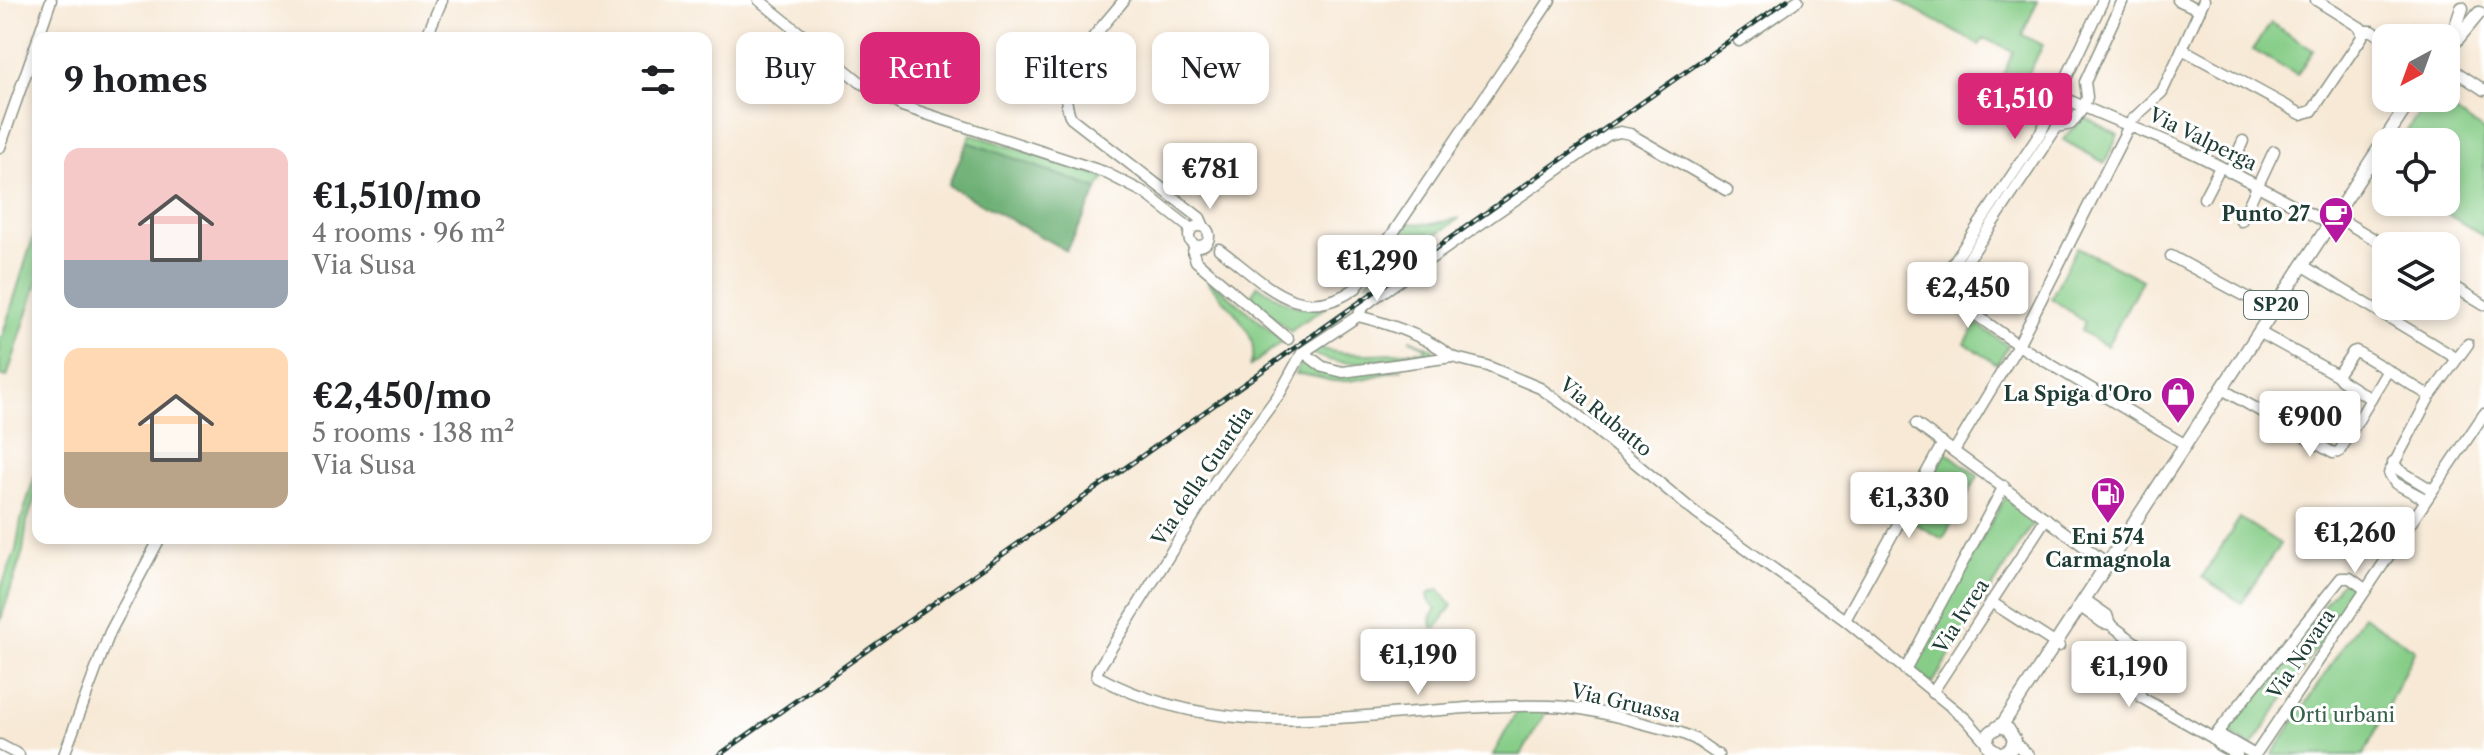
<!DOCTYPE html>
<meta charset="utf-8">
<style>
:root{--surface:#fff;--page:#f2f2f2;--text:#202124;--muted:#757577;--accent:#db2777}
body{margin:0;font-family:"Libre Caslon Text",serif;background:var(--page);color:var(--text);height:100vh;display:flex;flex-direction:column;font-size:30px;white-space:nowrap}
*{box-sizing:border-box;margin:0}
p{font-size:26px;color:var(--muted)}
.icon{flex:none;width:44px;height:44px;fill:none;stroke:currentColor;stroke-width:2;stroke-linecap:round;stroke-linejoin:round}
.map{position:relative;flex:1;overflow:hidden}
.side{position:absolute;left:32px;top:32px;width:680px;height:512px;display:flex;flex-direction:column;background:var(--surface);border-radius:16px;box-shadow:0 4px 12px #0003}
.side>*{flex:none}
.top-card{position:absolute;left:736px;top:32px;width:760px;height:72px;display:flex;gap:16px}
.needle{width:52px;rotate:221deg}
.tools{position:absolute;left:2372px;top:24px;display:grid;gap:16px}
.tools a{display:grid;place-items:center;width:88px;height:88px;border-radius:16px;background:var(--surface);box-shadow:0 4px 12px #0003;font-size:40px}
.price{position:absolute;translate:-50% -68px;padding:0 18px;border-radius:8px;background:#fff;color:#222;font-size:26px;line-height:52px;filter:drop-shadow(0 2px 4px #0008)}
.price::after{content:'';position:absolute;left:50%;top:48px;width:24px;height:18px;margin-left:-12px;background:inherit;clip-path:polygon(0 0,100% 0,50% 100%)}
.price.on{background:var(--accent);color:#fff}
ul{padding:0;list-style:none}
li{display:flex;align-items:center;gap:24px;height:200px;padding:0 32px}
li span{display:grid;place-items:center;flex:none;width:224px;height:160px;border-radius:16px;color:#555}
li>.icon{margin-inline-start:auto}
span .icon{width:96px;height:96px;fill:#fffc;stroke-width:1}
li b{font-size:34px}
h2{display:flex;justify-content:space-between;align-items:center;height:96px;padding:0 32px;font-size:34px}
.pill{padding:0 28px;border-radius:16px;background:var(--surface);box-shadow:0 4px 12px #0003;font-size:28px;line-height:72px}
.pill.on{background:var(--accent);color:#fff}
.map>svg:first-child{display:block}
.green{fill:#87cd88;stroke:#53855e;stroke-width:2}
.forest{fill:#6db074;stroke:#467654;stroke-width:2}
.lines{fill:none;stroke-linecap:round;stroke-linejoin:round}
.minor-casing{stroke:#8b9385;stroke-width:13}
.major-casing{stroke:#8b9385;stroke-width:15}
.minor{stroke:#fff;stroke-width:10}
.major{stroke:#fff;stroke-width:12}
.rail-casing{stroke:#1f3d34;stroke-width:5}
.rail{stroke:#fff;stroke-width:2;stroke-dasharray:6;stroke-linecap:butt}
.labels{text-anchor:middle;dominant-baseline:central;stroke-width:6;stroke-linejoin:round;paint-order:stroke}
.shield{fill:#fff;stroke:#627771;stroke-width:2}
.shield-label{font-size:18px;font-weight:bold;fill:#1f3d34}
.street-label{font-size:20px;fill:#1f3d34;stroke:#fff}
.poi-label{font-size:20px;font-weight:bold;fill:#1f3d34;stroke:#fff;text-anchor:end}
.park-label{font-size:20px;fill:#396149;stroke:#fff}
</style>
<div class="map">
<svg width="2484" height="755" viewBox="0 0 2484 755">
<rect width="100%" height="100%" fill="#fff"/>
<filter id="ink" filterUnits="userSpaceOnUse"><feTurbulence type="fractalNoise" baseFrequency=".0125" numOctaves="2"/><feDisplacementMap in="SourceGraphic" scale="16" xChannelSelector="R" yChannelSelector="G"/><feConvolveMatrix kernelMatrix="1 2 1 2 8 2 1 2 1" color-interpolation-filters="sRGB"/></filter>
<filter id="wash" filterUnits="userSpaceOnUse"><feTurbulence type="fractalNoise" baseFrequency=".006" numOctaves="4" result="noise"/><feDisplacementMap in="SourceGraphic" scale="32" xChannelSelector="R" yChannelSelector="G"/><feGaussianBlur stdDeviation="1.8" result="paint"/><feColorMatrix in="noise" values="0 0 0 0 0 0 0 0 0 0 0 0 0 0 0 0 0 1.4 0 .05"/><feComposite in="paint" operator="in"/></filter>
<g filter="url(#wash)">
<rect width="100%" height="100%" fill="#f7e9d6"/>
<g class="green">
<polygon points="1898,0 2038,0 2022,35 2043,45 2023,85 2003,75 2013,52 1984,38 1979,45"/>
<polygon points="2271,23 2313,50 2297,75 2253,50"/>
<polygon points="2435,98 2484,131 2484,236 2427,202 2446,202 2446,142 2400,142 2413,121"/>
<polygon points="2086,118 2118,135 2105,163 2063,140 2070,131"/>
<polygon points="971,134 1105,177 1098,189 968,142"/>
<polygon points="1460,218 1366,283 1407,223 1432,224"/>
<polygon points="34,235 38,238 38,280 7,377 0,375 0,337 2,337"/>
<polygon points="2077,247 2142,280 2107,346 2081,331 2085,322 2051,298"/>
<path d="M1210 280 1283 341 1249 367C1266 336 1226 305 1209 283Z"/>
<path d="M1258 285C1284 303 1295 311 1327 307L1298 325 1291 332 1250 297Z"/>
<polygon points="1977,324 2008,346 1997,364 1965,343"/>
<path d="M1409 339 1433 349 1432 354C1392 354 1346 375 1310 352L1315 347C1350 359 1389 352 1425 351L1426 347Z"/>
<path d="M1302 358C1331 381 1368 370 1403 369 1381 374 1357 383 1333 381 1320 379 1309 374 1295 374Z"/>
<polygon points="1946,452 1978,476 1943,539 1909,520"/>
<polygon points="38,466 38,487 27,522 23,551 0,622 0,590 16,550 21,520"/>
<polygon points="2006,496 2036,518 1932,684 1910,667"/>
<polygon points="2240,518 2280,544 2242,603 2202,577"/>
<polygon points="2343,580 2355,589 2252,747 2228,732"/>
<polygon points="1439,589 1452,605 1437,628 1432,627 1431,619 1436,610 1429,600 1428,593"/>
<polygon points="2363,616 2415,650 2364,755 2272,755"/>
<polygon points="1548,708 1521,755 1493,755 1518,709"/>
</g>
<polygon class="forest" points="968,142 1098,189 1067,251 948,185"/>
</g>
<g filter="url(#ink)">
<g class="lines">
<g class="minor-casing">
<g id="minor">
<polyline points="759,0 860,82 902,106 1104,172 1145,193 1191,229"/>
<path d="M1124 0C1099 32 1051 75 1071 118L1200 218 1204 227"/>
<polyline points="2103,0 2041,132 1937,287 2018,345 2186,445"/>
<polyline points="2178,0 2200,10"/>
<polyline points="2204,0 2182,49 2301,114 2312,111 2362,37 2361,28 2316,0"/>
<polyline points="2362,31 2372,31 2386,40"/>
<polyline points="38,38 51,0"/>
<polyline points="426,38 442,0"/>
<polyline points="1739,41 1798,0"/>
<polyline points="2446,65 2484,90"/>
<path d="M2058 95C2103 117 2148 132 2193 153 2239 175 2284 200 2329 224"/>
<polyline points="0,147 38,39"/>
<polyline points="2229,172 2243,141"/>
<polyline points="2204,198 2220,167"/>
<polyline points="2335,216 2386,246"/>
<polyline points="2241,221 2274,151"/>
<circle cx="1199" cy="236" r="10"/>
<polyline points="1195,246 1193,252 1196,261 1288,339"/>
<path d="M1219 249C1264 282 1300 328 1356 288L1550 0"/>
<polyline points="2171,256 2273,311"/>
<polyline points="2302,265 2456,358"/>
<polyline points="2446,282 2484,305"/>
<polyline points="1961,304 1964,291 1959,273 2057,127 2071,124 2084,107 2087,97 2085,82 2123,0"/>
<polyline points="1358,316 1362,308 1373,299 1608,135 1620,132 1630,134 1727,190"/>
<polyline points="2259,332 2337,375 2341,380 2371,399 2388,370"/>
<polyline points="1307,355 1323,367 1343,372 1452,357 1487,366 1540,388 1573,411 1697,514 1845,620 1966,719 1987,743"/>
<path d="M1452 357C1426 336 1390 324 1358 316L1302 353 1280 393 1216 480 1097 671V676C1241 755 1398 701 1550 706 1593 707 1638 723 1681 733L1695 739 1718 755"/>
<polyline points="2337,375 2353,352 2356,351 2430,396"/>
<polyline points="2222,389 2333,453 2339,452 2371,399"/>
<polyline points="1916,424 2111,566"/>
<polyline points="1954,451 2018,345 2132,120 2162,92 2182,49"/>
<polyline points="2393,462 2399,470 2432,490"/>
<polyline points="2425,499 2395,483 2389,473 2430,396 2468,344"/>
<polyline points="1991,602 2059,646"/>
<polyline points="2079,606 2103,623 2110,624 2107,615 2084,599"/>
<polyline points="1845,620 1943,443"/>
<polyline points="2110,624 2137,644 2143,655 2136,687 2142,698 2213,738 2341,578 2350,578 2365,589"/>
<polyline points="1905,670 2004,486"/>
<polyline points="1932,693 2046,518"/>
<polyline points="2014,742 2028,755"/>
<polyline points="0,745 19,755"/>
<polyline points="64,755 110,632 160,538"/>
<polyline points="2237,755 2219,745 2213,738 2222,736 2255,755 2484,414"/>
</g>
</g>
<g class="major-casing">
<g id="major">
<polyline points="2451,41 2462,8"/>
<polyline points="2446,53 2479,13"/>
<path d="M2000 726 2008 729 2014 739 2011 749 2000 754 1988 746C1984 730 1996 731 2004 722L2412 98"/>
</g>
</g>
<use href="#minor" class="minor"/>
<use href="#major" class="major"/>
<g class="rail-casing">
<polyline id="rail" points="719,755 1787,0"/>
</g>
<use href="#rail" class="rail"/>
</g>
</g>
<defs>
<g id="cafe-pin" transform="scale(1.8)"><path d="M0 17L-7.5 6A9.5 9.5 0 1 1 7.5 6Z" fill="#b5179e" stroke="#fff"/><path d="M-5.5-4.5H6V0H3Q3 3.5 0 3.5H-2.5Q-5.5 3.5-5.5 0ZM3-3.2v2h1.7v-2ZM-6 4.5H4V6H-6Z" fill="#fff"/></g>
<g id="shop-pin" transform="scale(1.8)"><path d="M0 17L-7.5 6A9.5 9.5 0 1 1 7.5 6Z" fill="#b5179e" stroke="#fff"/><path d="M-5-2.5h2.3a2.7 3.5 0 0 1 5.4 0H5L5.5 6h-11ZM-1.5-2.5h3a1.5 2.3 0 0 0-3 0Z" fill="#fff"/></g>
<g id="fuel-pin" transform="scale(1.8)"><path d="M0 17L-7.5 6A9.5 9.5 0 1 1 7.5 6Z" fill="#b5179e" stroke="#fff"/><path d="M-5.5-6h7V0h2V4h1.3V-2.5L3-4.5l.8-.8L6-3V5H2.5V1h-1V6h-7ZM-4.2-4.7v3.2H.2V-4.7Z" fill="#fff"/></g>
</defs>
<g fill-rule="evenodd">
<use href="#cafe-pin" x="2336" y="214"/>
<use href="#shop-pin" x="2178" y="394"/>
<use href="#fuel-pin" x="2108" y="494"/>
</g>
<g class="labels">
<rect class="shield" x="2244" y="291" width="64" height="28" rx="6"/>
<g class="shield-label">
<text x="2276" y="305">SP20</text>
</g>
<g class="street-label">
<text transform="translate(2203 139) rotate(26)">Via Valperga</text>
<text transform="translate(1606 417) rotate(39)">Via Rubatto</text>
<text transform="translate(1202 476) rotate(-56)">Via della Guardia</text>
<text transform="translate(1961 616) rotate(-57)">Via Ivrea</text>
<text transform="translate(2301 654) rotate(-56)">Via Novara</text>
<text transform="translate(1626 703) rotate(13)">Via Gruassa</text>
</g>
<g class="poi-label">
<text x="2310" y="214">Punto 27</text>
<text x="2152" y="394">La Spiga d'Oro</text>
<text x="2108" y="537" text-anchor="middle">Eni 574<tspan x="2108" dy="23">Carmagnola</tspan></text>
</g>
<g class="park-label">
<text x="2342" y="715">Orti urbani</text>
</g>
</g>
</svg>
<div class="tools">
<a><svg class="needle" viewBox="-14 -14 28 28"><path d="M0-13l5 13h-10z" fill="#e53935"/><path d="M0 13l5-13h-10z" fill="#757577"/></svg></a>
<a><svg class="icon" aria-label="locate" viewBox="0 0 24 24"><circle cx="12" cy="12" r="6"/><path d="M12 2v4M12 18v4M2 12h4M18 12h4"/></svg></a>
<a><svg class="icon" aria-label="layers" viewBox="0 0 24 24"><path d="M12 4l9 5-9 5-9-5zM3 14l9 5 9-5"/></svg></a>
</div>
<b class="price on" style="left:2015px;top:141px">€1,510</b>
<b class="price" style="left:1210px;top:211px">€781</b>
<b class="price" style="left:1377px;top:303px">€1,290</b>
<b class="price" style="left:1968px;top:330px">€2,450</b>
<b class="price" style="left:2310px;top:459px">€900</b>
<b class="price" style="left:1909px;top:540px">€1,330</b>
<b class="price" style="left:2355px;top:575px">€1,260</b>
<b class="price" style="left:1418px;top:697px">€1,190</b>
<b class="price" style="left:2129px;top:709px">€1,190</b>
<div class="top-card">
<a class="pill">Buy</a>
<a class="pill on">Rent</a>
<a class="pill">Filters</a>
<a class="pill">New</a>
</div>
<section class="side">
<h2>9 homes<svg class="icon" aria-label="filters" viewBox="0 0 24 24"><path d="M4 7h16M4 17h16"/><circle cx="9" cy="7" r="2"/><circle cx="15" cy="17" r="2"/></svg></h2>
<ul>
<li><span style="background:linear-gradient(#f6c9c9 70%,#9aa5b1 0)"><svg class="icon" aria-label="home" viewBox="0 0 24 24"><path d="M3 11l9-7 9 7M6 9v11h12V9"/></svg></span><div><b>€1,510/mo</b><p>4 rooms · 96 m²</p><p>Via Susa</p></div></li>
<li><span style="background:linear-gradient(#ffd9b3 65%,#b9a48a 0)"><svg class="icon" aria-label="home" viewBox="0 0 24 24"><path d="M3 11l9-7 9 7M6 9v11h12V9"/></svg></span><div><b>€2,450/mo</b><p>5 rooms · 138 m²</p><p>Via Susa</p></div></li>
</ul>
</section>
</div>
